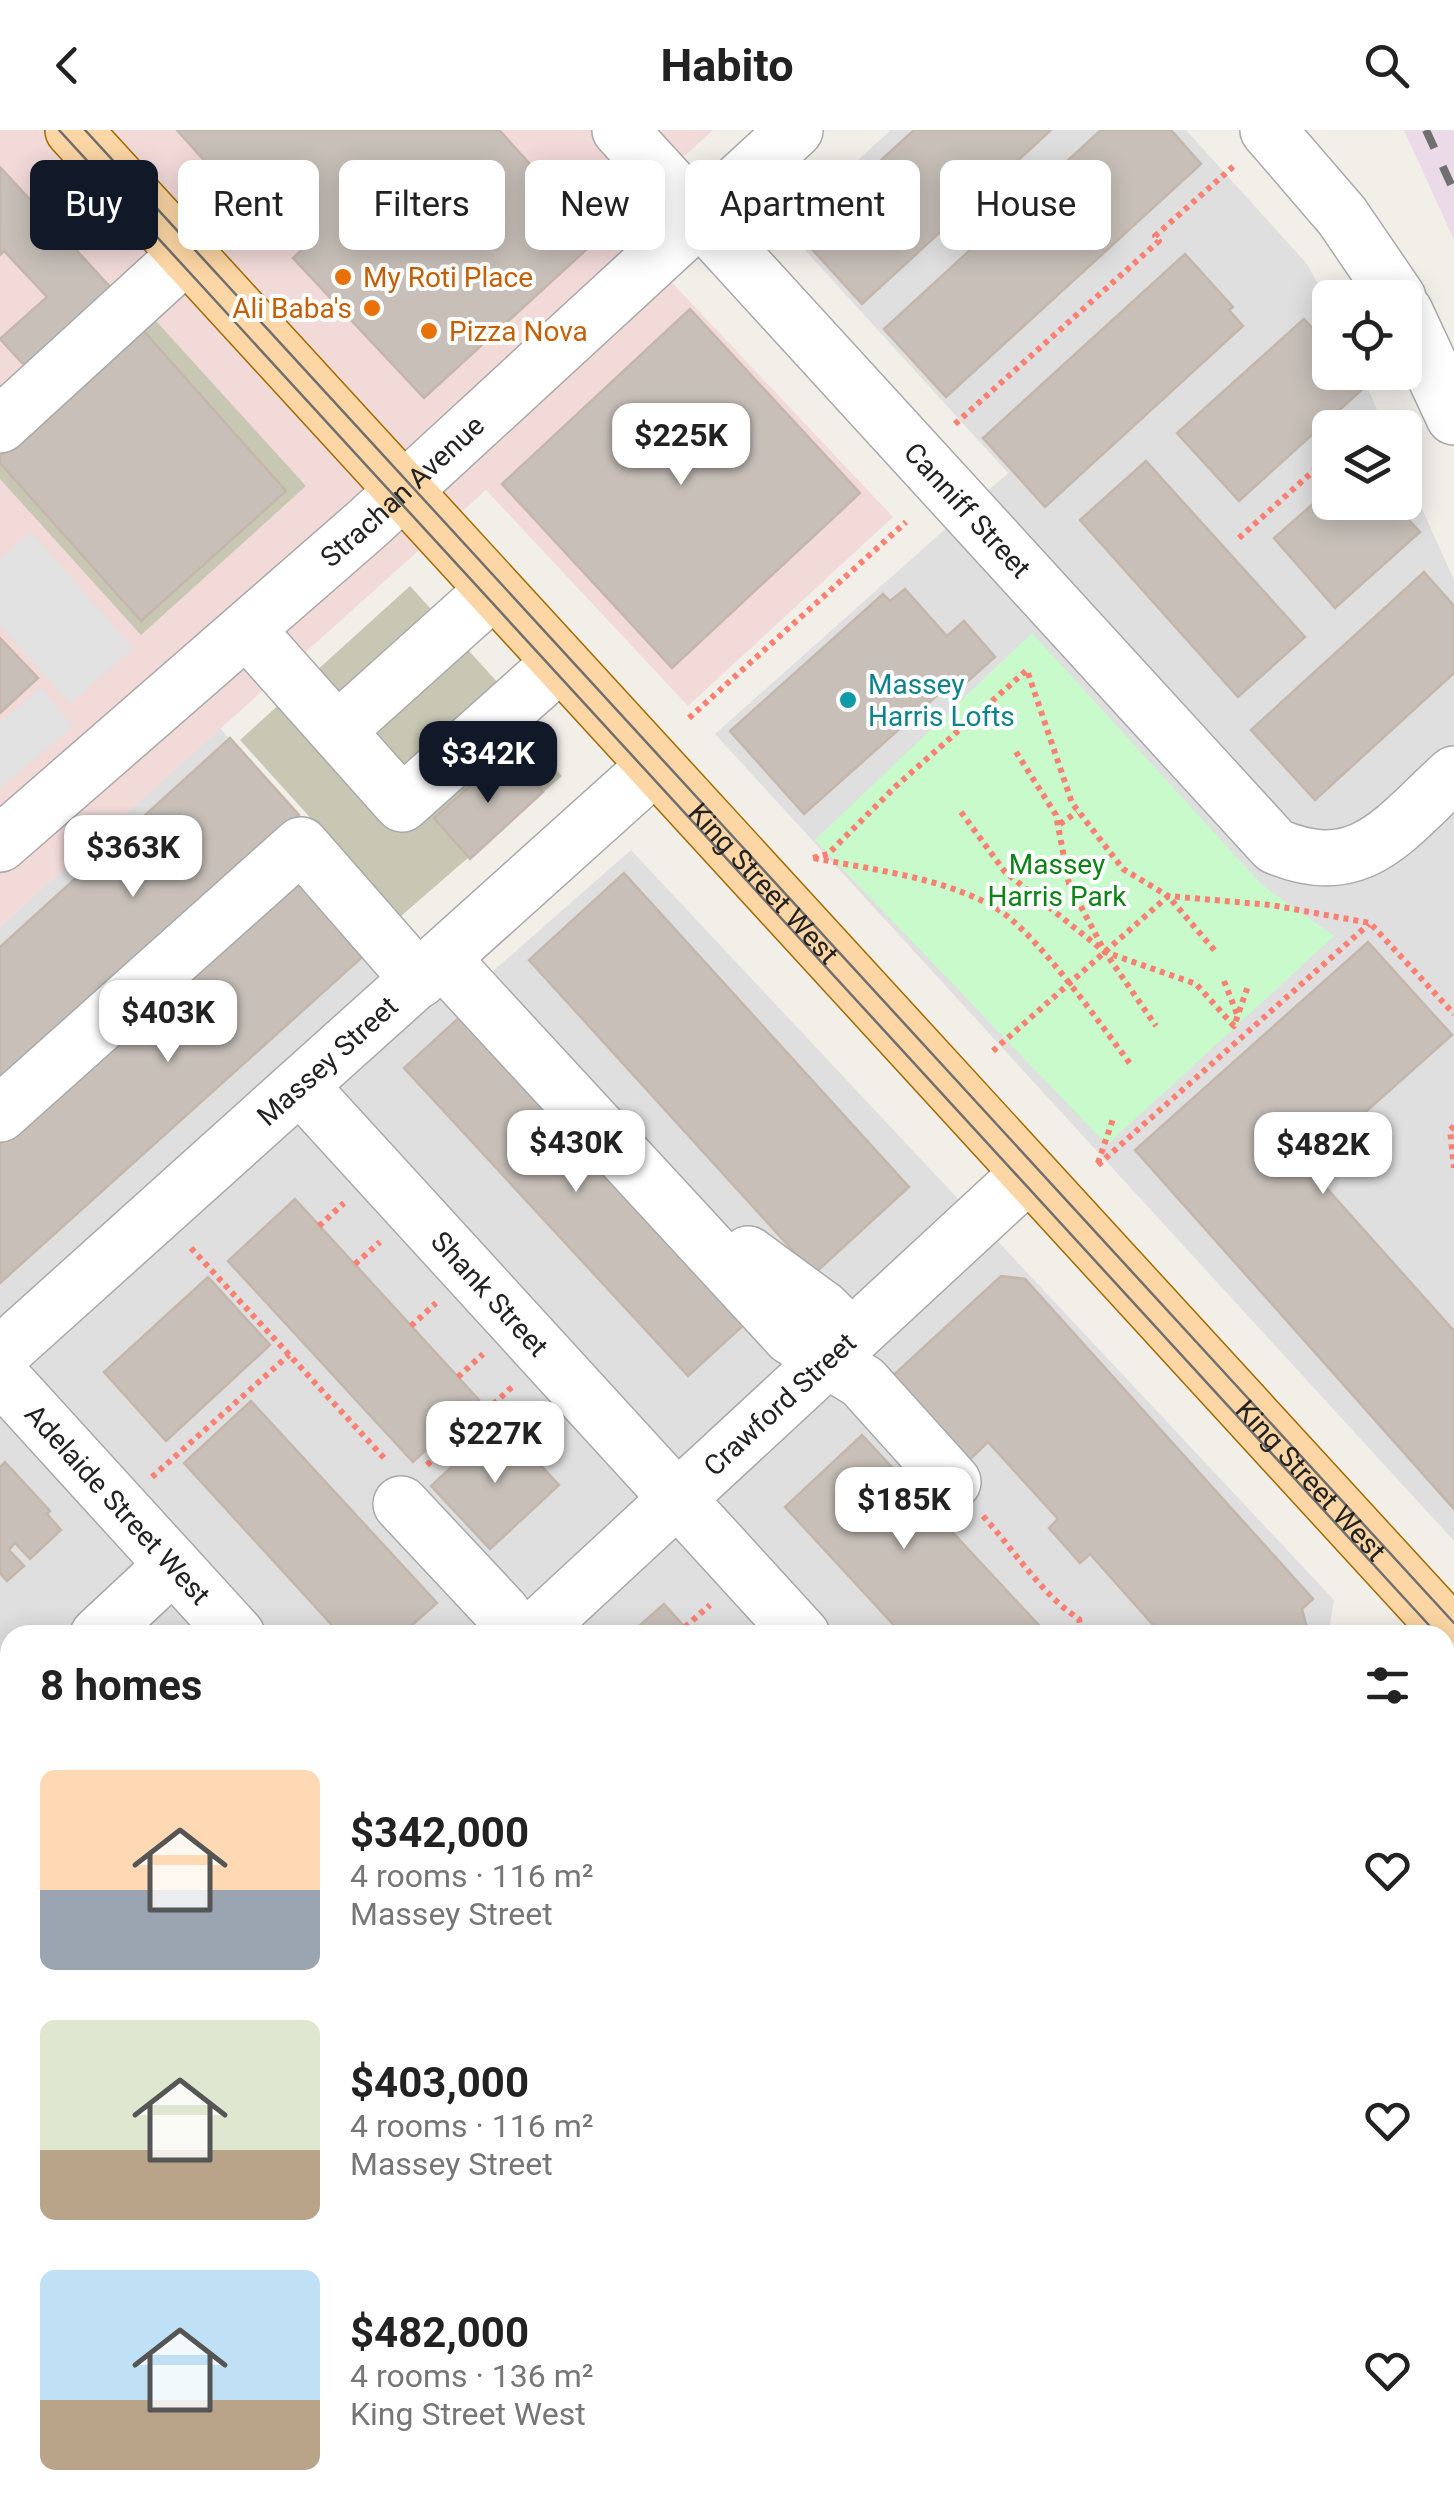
<!DOCTYPE html>
<meta charset="utf-8">
<style>
:root{--surface:#fff;--page:#f2f2f2;--text:#222;--muted:#767676;--accent:#111827}
body{margin:0;font-family:Roboto,sans-serif;background:var(--page);color:var(--text);height:100vh;display:flex;flex-direction:column;font-size:38px;white-space:nowrap}
*{box-sizing:border-box;margin:0}
p{font-size:32px;color:var(--muted)}
.icon{flex:none;width:55px;height:55px;fill:none;stroke:currentColor;stroke-width:2;stroke-linecap:round;stroke-linejoin:round}
.map{position:relative;flex:1;overflow:hidden}
.details{position:absolute;left:0px;top:1495px;width:1455px;height:892px;display:flex;flex-direction:column;background:var(--surface);border-radius:30px 30px 0 0;box-shadow:0 5px 25px #0003}
.details>*{flex:none}
.hud{position:absolute;left:30px;top:30px;width:1395px;height:90px;display:flex;gap:20px}
.controls{position:absolute;left:1312px;top:150px;display:grid;gap:20px}
.controls a{display:grid;place-items:center;width:110px;height:110px;border-radius:15px;background:var(--surface);box-shadow:0 5px 25px #0003;font-size:50px}
.price{position:absolute;translate:-50% -85px;padding:0 22px;border-radius:20px;background:#fff;color:#222;font-size:32px;line-height:65px;filter:drop-shadow(0 2px 5px #0008)}
.price::after{content:'';position:absolute;left:50%;top:60px;width:30px;height:22px;margin-left:-15px;background:inherit;clip-path:polygon(0 0,100% 0,50% 100%)}
.price.on{background:var(--accent);color:#fff}
ul{padding:0;list-style:none}
li{display:flex;align-items:center;gap:30px;height:250px;padding:0 40px}
li span{display:grid;place-items:center;flex:none;width:280px;height:200px;border-radius:15px;color:#555}
li>.icon{margin-inline-start:auto}
span .icon{width:120px;height:120px;fill:#fffc;stroke-width:1}
li b{font-size:42px}
h2{display:flex;justify-content:space-between;align-items:center;height:120px;padding:0 40px;font-size:42px}
.chip{padding:0 35px;border-radius:15px;background:var(--surface);box-shadow:0 5px 25px #0003;font-size:35px;line-height:90px}
.chip.on{background:var(--accent);color:#fff}
header{display:flex;justify-content:space-between;align-items:center;height:130px;padding:0 40px;background:var(--surface);font-size:45px;font-weight:700}
.map>svg:first-child{display:block}
.residential{fill:#e0dfdf}
.commercial{fill:#f2dad9}
.industrial{fill:#ebdbe8}
.education{fill:#ffffe5}
.construction{fill:#c7c7b4}
.park{fill:#c8facc}
.parking{fill:#e2e2e2}
.building{fill:#c7bfb8;stroke:#c4b6ab;stroke-width:2.5}
.lines{fill:none;stroke-linecap:round;stroke-linejoin:round}
.minor-casing{stroke:#a9a9a9;stroke-width:58}
.major-casing{stroke:#a06b00;stroke-width:58}
.path{stroke:#fa8072;stroke-width:6;stroke-dasharray:5 5;stroke-linecap:butt}
.minor{stroke:#fff;stroke-width:55}
.major{stroke:#fcd6a4;stroke-width:55}
.tram{stroke:#707070;stroke-width:2.5}
.rail{stroke:#707070;stroke-width:8;stroke-dasharray:20 20;stroke-linecap:butt}
.food-dot{fill:#e8710a;stroke:#fff;stroke-width:4}
.culture-dot{fill:#0f9aa8;stroke:#fff;stroke-width:4}
.labels{text-anchor:middle;dominant-baseline:central;stroke-width:8;stroke-linejoin:round;paint-order:stroke}
.food-label{font-size:28px;fill:#c56008;stroke:#fff;text-anchor:start}
.street-label{font-size:28px;fill:#222;stroke:#fff}
.culture-label{font-size:28px;fill:#0d838f;stroke:#fff;text-anchor:start}
.park-label{font-size:28px;fill:#0c8416;stroke:#fff}
</style>
<header><svg class="icon" aria-label="back" viewBox="0 0 24 24"><path d="M15 5l-7 7 7 7"/></svg>Habito<svg class="icon" aria-label="search" viewBox="0 0 24 24"><circle cx="10" cy="10" r="6"/><path d="M15 15l6 6"/></svg></header>
<div class="map">
<svg width="1454" height="2386" viewBox="0 0 1454 2386">
<rect width="100%" height="100%" fill="#f2efe9"/>
<g class="residential">
<polygon points="891,0 1186,0 1307,134 1330,176 1330,242 1361,243 1385,297 1330,298 1330,372 1405,372 1405,341 1454,450 1454,1411 715,604 1008,343 784,97"/>
<polygon points="219,597 460,870 631,720 1334,1470 1328,1505 10,1505 10,2378 402,2378 393,2386 0,2386 0,797"/>
<polygon points="1445,1593 1454,1603 1454,2386 1242,2386 1234,2378 1445,2378"/>
</g>
<polygon class="commercial" points="0,0 713,0 614,91 893,387 688,576 486,360 0,797"/>
<polygon class="industrial" points="1404,0 1454,0 1454,110"/>
<polygon class="education" points="570,2378 1232,2378 1240,2386 561,2386"/>
<g class="construction">
<polygon points="146,180 306,356 141,505 0,349 0,312"/>
<polygon points="410,456 550,610 539,621 562,646 400,787 240,610"/>
<polygon points="608,2378 1112,2378 1121,2386 599,2386"/>
</g>
<polygon class="park" points="1032,503 1262,755 1334,806 1107,1015 815,710"/>
<g class="parking">
<polygon points="31,402 133,518 70,574 0,495 0,429"/>
<polygon points="41,558 73,596 0,658 0,592"/>
</g>
<g class="building">
<polygon points="177,0 499,0 598,109 424,268 293,128 307,115 279,100 238,57 232,62"/>
<polygon points="914,0 1051,0 862,174 799,105"/>
<polygon points="1101,0 1171,0 1201,34 946,267 884,199"/>
<polygon points="0,37 123,171 37,249 0,209 47,167 4,121 0,125"/>
<polygon points="1185,124 1233,177 1229,180 1243,196 1045,377 983,308"/>
<polygon points="690,179 860,363 672,538 502,354"/>
<polygon points="1304,189 1330,217 1330,242 1353,242 1366,256 1239,371 1177,303"/>
<polygon points="141,198 286,361 141,491 0,333 0,325"/>
<polygon points="1146,331 1305,507 1238,567 1080,390"/>
<polygon points="1330,359 1330,372 1405,371 1414,381 1406,387 1420,402 1335,478 1274,408"/>
<polygon points="1424,442 1454,476 1454,543 1315,670 1251,600"/>
<polygon points="905,459 947,506 964,491 995,527 958,560 952,552 804,684 730,601 883,464 890,471"/>
<polygon points="0,508 38,548 0,583"/>
<polygon points="230,608 299,685 0,958 0,817"/>
<polygon points="507,623 543,662 470,729 434,688"/>
<polygon points="624,743 909,1057 814,1144 529,830"/>
<polygon points="300,744 369,821 0,1153 0,1014"/>
<polygon points="1368,812 1452,905 1306,1035 1454,1201 1454,1379 1135,1020"/>
<polygon points="463,884 747,1192 688,1246 404,938"/>
<polygon points="295,1069 479,1270 413,1332 228,1131"/>
<polygon points="1001,1146 1025,1149 1313,1469 1302,1479 1307,1498 1299,1505 1162,1505 1090,1424 1080,1433 1049,1398 1058,1389 988,1312 965,1334 887,1251"/>
<polygon points="208,1147 270,1215 166,1311 104,1242"/>
<polygon points="251,1271 437,1473 401,1505 341,1505 184,1333"/>
<polygon points="500,1292 559,1355 490,1419 431,1356"/>
<polygon points="862,1305 1048,1505 903,1505 785,1377"/>
<polygon points="5,1332 50,1381 47,1384 61,1400 30,1429 15,1413 9,1420 24,1436 7,1451 0,1443 0,1337"/>
<polygon points="664,1474 692,1505 629,1505"/>
<polygon points="1445,1611 1454,1621 1454,2130 1445,2120"/>
<polygon points="9,1740 10,1742 10,1819 0,1808 0,1749"/>
<polygon points="0,1824 10,1835 10,1854 0,1863"/>
<polygon points="9,2056 10,2057 10,2127 0,2116 0,2064"/>
<polygon points="0,2126 10,2137 10,2188 0,2176"/>
<polygon points="0,2190 10,2201 10,2228 1,2235"/>
<polygon points="1445,2347 1454,2357 1454,2386 1359,2386 1352,2378 1445,2378"/>
<polygon points="231,2378 312,2378 320,2386 239,2386"/>
<polygon points="317,2378 363,2378 354,2386 325,2386"/>
<polygon points="798,2378 922,2378 930,2386 789,2386"/>
</g>
<g class="lines">
<g class="minor-casing">
<g id="minor">
<path id="s1" d="M620 0 1275 716C1361 753 1395 697 1454 644"/>
<polyline points="1268,0 1342,86 1398,168"/>
<polyline points="1405,182 1454,287"/>
<polyline points="0,295 187,124"/>
<polyline points="247,500 402,674 560,533"/>
<polyline points="337,601 494,460"/>
<path id="s2" d="M0 714 366 395 795 0"/>
<polyline points="442,829 791,1207 863,1252 953,1352"/>
<path id="s3" d="M301 957 802 1505"/>
<polyline points="0,984 301,715 419,850"/>
<polyline points="748,1124 823,1179 850,1206"/>
<path id="s4" d="M0 1225 655 636"/>
<path id="s5" d="M0 1245 237 1505"/>
<polyline points="401,1374 502,1482 517,1505"/>
<polyline points="98,1505 173,1435"/>
<path id="s6" d="M530 1505 1028 1044"/>
<polyline points="0,1598 10,1588"/>
<polyline points="0,1980 10,1971"/>
<polyline points="1445,2212 1454,2222"/>
<polyline points="6,2386 15,2378"/>
<polyline points="468,2386 477,2378"/>
</g>
</g>
<g class="major-casing">
<g id="major">
<path id="s7" d="M73 0 1454 1506"/>
</g>
</g>
<g class="path">
<polyline points="955,294 1159,111 1155,106 1235,35"/>
<polyline points="1239,408 1330,326"/>
<polyline points="689,588 906,392"/>
<polyline points="1016,622 1056,685 1069,754 1105,822 1196,854 1234,896 1248,856"/>
<polyline points="961,682 1005,742 1105,822 1156,896"/>
<polyline points="1060,694 1077,682"/>
<polyline points="813,728 828,724 895,657 1027,540 1072,673 1123,739 1168,766 1271,775 1370,793 1454,884"/>
<path d="M814 728C873 740 941 747 994 777 1034 799 1101 895 1131 935"/>
<polyline points="1224,851 1237,884"/>
<polyline points="993,921 1168,766 1216,822"/>
<polyline points="1454,996 1450,1000 1454,1038"/>
<polyline points="1098,1033 1114,986"/>
<polyline points="1098,1035 1369,794"/>
<polyline points="319,1096 344,1073"/>
<polyline points="191,1118 385,1329"/>
<polyline points="355,1134 380,1112"/>
<polyline points="411,1196 436,1173"/>
<polyline points="458,1247 483,1224"/>
<polyline points="537,1332 562,1309"/>
<polyline points="427,1335 513,1256"/>
<polyline points="152,1347 289,1225"/>
<path d="M983 1386C1015 1421 1041 1464 1079 1489L1082 1505"/>
<polyline points="685,1497 710,1475"/>
<polyline points="1293,2378 1301,2386"/>
</g>
<use href="#minor" class="minor"/>
<use href="#major" class="major"/>
<g class="tram">
<polyline points="59,0 1438,1505"/>
<polyline points="85,0 1454,1493"/>
<polyline points="1445,1512 1454,1522"/>
</g>
<polyline class="rail" points="1426,0 1454,61"/>
</g>
<g class="food-dot">
<circle cx="343" cy="147" r="10"/>
<circle cx="372" cy="178" r="10"/>
<circle cx="429" cy="201" r="10"/>
</g>
<circle class="culture-dot" cx="848" cy="570" r="10"/>
<g class="labels">
<g class="food-label">
<text x="363" y="147">My Roti Place</text>
<text x="352" y="178" text-anchor="end">Ali Baba's</text>
<text x="449" y="201">Pizza Nova</text>
</g>
<g class="street-label">
<text stroke="none"><textPath href="#s2" startOffset="535">Strachan Avenue</textPath></text>
<text stroke="none"><textPath href="#s1" startOffset="515">Canniff Street</textPath></text>
<text stroke="none"><textPath href="#s7" startOffset="1022">King Street West</textPath></text>
<text stroke="none"><textPath href="#s4" startOffset="440">Massey Street</textPath></text>
<text stroke="none"><textPath href="#s3" startOffset="280">Shank Street</textPath></text>
<text stroke="none"><textPath href="#s6" startOffset="340">Crawford Street</textPath></text>
<text stroke="none"><textPath href="#s7" startOffset="1832">King Street West</textPath></text>
<text stroke="none"><textPath href="#s5" startOffset="175">Adelaide Street West</textPath></text>
</g>
<g class="culture-label">
<text x="868" y="554">Massey<tspan x="868" dy="32">Harris Lofts</tspan></text>
</g>
<g class="park-label">
<text x="1057" y="734">Massey<tspan x="1057" dy="32">Harris Park</tspan></text>
</g>
</g>
</svg>
<div class="controls">
<a><svg class="icon" aria-label="locate" viewBox="0 0 24 24"><circle cx="12" cy="12" r="6"/><path d="M12 2v4M12 18v4M2 12h4M18 12h4"/></svg></a>
<a><svg class="icon" aria-label="layers" viewBox="0 0 24 24"><path d="M12 4l9 5-9 5-9-5zM3 14l9 5 9-5"/></svg></a>
</div>
<b class="price" style="left:681px;top:358px">$225K</b>
<b class="price on" style="left:488px;top:676px">$342K</b>
<b class="price" style="left:133px;top:770px">$363K</b>
<b class="price" style="left:168px;top:935px">$403K</b>
<b class="price" style="left:576px;top:1065px">$430K</b>
<b class="price" style="left:1323px;top:1067px">$482K</b>
<b class="price" style="left:495px;top:1356px">$227K</b>
<b class="price" style="left:904px;top:1422px">$185K</b>
<div class="hud">
<a class="chip on">Buy</a>
<a class="chip">Rent</a>
<a class="chip">Filters</a>
<a class="chip">New</a>
<a class="chip">Apartment</a>
<a class="chip">House</a>
</div>
<section class="details">
<h2>8 homes<svg class="icon" aria-label="filters" viewBox="0 0 24 24"><path d="M4 7h16M4 17h16"/><circle cx="9" cy="7" r="2"/><circle cx="15" cy="17" r="2"/></svg></h2>
<ul>
<li><span style="background:linear-gradient(#ffd9b3 60%,#9aa5b1 0)"><svg class="icon" aria-label="home" viewBox="0 0 24 24"><path d="M3 11l9-7 9 7M6 9v11h12V9"/></svg></span><div><b>$342,000</b><p>4 rooms · 116 m²</p><p>Massey Street</p></div><svg class="icon" aria-label="heart" viewBox="0 0 24 24"><path d="M12 20l-8-8c-3-5 5-10 8-4 3-6 11-1 8 4z"/></svg></li>
<li><span style="background:linear-gradient(#dfe7d0 65%,#b9a48a 0)"><svg class="icon" aria-label="home" viewBox="0 0 24 24"><path d="M3 11l9-7 9 7M6 9v11h12V9"/></svg></span><div><b>$403,000</b><p>4 rooms · 116 m²</p><p>Massey Street</p></div><svg class="icon" aria-label="heart" viewBox="0 0 24 24"><path d="M12 20l-8-8c-3-5 5-10 8-4 3-6 11-1 8 4z"/></svg></li>
<li><span style="background:linear-gradient(#bfe0f5 65%,#b9a48a 0)"><svg class="icon" aria-label="home" viewBox="0 0 24 24"><path d="M3 11l9-7 9 7M6 9v11h12V9"/></svg></span><div><b>$482,000</b><p>4 rooms · 136 m²</p><p>King Street West</p></div><svg class="icon" aria-label="heart" viewBox="0 0 24 24"><path d="M12 20l-8-8c-3-5 5-10 8-4 3-6 11-1 8 4z"/></svg></li>
</ul>
</section>
</div>
